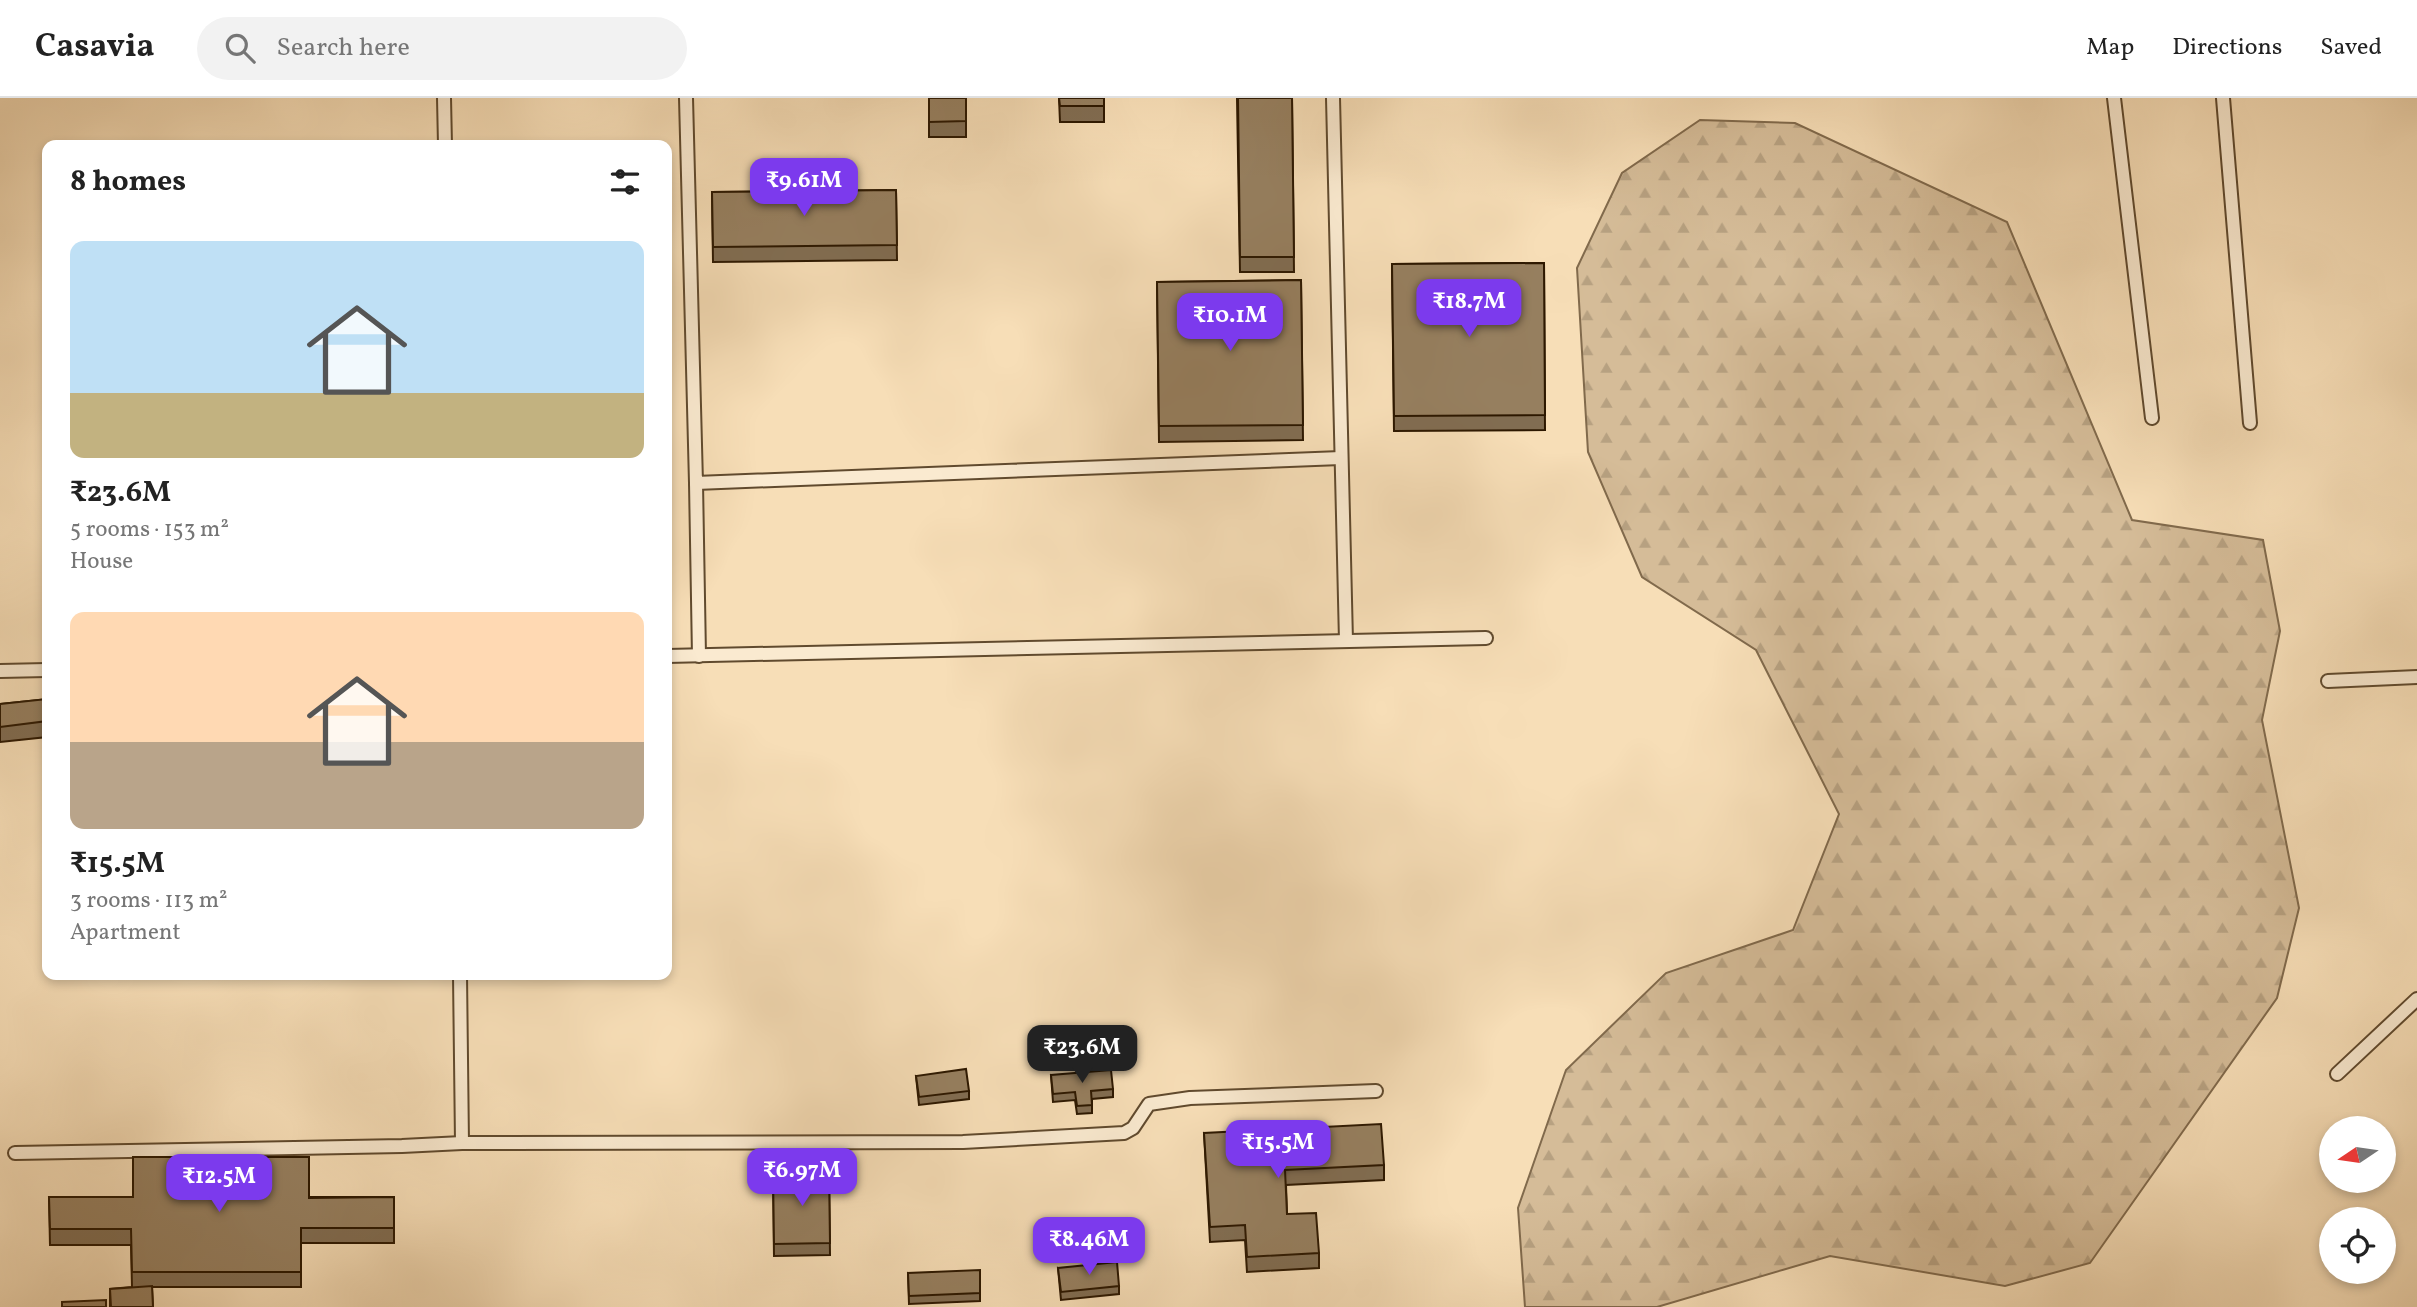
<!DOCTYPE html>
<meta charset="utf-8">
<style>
:root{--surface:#fff;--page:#f2f2f2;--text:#222;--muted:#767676;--line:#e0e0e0;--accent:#7c3aed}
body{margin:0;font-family:Vollkorn,serif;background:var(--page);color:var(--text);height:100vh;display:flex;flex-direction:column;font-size:26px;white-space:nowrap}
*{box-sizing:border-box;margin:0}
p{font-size:23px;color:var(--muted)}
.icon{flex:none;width:38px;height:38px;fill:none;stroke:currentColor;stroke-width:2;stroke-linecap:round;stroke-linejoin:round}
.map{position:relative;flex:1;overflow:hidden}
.drawer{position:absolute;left:42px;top:42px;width:630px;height:840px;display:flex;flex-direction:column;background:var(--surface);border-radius:14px;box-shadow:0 4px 10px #0003}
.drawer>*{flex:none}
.needle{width:46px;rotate:257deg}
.controls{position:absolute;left:2319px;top:1018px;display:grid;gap:14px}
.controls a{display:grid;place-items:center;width:77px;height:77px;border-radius:50%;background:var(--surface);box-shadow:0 4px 10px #0003;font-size:35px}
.price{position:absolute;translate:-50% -60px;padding:0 16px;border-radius:14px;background:var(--accent);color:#fff;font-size:23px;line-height:46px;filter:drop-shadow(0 2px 4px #0008)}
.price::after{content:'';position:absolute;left:50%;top:42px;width:21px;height:16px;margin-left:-10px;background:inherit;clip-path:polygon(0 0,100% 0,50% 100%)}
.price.on{background:#222;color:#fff}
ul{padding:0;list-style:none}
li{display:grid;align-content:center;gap:14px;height:371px;padding:0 28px}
li span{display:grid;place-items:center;height:217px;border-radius:14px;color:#555}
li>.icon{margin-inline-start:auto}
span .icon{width:126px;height:126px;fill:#fffc;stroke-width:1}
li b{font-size:30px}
h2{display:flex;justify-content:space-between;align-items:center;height:84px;padding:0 28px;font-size:30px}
header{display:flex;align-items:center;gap:42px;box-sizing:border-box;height:98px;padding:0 35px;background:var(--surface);border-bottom:2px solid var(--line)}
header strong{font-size:33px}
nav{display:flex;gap:38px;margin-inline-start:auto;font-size:24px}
.search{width:490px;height:63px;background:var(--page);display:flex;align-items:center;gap:18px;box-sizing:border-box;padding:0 24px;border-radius:38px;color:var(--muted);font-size:26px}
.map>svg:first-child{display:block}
.forest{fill:url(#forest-firs);stroke:#816a4c;stroke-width:2}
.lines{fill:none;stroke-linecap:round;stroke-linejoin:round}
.service-casing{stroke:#604a2e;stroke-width:16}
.service{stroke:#faead0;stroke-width:12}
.wall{fill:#816d52;stroke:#2d1800;stroke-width:2}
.building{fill:#967f5f;stroke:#2d1800;stroke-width:2}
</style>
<header>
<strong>Casavia</strong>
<div class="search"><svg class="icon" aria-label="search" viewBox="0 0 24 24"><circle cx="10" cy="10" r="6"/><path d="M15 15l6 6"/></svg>Search here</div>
<nav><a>Map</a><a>Directions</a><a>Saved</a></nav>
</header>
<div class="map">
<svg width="2417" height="1209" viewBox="0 0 2417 1209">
<defs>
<pattern id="forest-firs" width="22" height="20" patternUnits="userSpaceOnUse" patternTransform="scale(1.75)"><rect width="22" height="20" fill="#d5bc98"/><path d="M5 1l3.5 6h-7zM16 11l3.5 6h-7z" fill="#b7a181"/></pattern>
</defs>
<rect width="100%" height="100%" fill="#f7deb7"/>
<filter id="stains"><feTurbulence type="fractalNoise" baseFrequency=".00286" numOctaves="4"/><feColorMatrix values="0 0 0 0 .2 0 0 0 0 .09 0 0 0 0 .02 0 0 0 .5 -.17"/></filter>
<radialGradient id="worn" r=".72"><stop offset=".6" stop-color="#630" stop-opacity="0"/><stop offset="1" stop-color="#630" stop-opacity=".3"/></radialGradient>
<polygon class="forest" points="1700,22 1795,25 2007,124 2132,422 2263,442 2280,533 2262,622 2299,810 2277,900 2090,1165 2005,1188 1830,1158 1657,1209 1525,1209 1518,1110 1566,972 1666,875 1793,832 1839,716 1756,552 1642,479 1588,354 1577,170 1622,75"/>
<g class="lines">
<g class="service-casing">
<g id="service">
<polyline points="444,0 445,47"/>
<polyline points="686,0 696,385 1341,360"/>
<polyline points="1333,0 1346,543"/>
<polyline points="2114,0 2152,320"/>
<polyline points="2223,0 2250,325"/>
<polyline points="696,385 699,558"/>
<polyline points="667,558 1486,540"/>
<polyline points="0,573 47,572"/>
<polyline points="2328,583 2417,579"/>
<polyline points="460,877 462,1045"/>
<polyline points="2337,976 2417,901"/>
<polyline points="15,1055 402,1048 462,1045 963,1044 1124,1035 1133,1030 1149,1006 1190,1000 1376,993"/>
</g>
</g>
<use href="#service" class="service"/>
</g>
<g class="wall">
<rect x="929" y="0" width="37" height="39"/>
<polygon points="1059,0 1104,0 1104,24 1060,24"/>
<polygon points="1237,0 1292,0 1294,174 1240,174"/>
<polygon points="896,92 897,162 713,164 712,94"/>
<polygon points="1544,165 1545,332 1394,333 1392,166"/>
<polygon points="1301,182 1303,342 1159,344 1157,184"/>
<polygon points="47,601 47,639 0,644 0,606"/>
<polygon points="1051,977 1113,991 1113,999 1092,1001 1092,1015 1077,1016 1075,1002 1053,1004"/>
<polygon points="916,978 969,993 969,1001 919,1007"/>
<polygon points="1204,1035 1384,1067 1384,1082 1286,1087 1287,1116 1319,1155 1319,1170 1247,1174 1245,1142 1210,1144"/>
<polygon points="829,1073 830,1157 774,1158 773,1074"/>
<polygon points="49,1099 394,1099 394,1145 301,1145 301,1189 152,1189 153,1209 110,1209 110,1191 132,1189 131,1147 50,1147"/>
<polygon points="1058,1170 1119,1188 1119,1196 1061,1202"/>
<polygon points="908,1175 980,1195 980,1203 909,1206"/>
</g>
<g class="building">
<polygon points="929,0 966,0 966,23 929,24"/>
<polygon points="1059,0 1104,0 1104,8 1060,8"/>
<polygon points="1238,0 1292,0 1294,159 1240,159"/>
<polygon points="896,92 897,147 713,149 712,94"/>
<polygon points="1544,165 1545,317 1394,318 1392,166"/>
<polygon points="1301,182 1303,327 1159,328 1157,184"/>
<polygon points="47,601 47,623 0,629 0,606"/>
<polygon points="966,971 969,993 919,999 916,978"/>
<polygon points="1111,972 1113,991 1091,993 1092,1007 1077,1008 1075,994 1053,996 1051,977"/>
<polygon points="1381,1026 1384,1067 1285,1072 1287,1116 1316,1115 1319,1155 1247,1159 1245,1127 1210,1129 1204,1035"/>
<polygon points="133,1059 309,1059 309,1100 394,1099 394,1130 301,1130 301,1174 132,1174 131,1131 50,1131 49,1099 133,1099"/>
<polygon points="829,1073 830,1145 774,1146 773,1074"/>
<polygon points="1117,1164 1119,1188 1061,1194 1058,1170"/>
<polygon points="980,1172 980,1195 909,1198 908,1175"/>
<polygon points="152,1188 153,1209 111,1209 110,1191"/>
<polygon points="106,1202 106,1209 62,1209 62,1204"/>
</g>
<rect width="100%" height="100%" filter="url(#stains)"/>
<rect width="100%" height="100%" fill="url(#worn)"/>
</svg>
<div class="controls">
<a><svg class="needle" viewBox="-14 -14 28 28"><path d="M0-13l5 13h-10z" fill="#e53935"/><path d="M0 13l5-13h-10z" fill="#767676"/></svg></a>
<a><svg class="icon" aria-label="locate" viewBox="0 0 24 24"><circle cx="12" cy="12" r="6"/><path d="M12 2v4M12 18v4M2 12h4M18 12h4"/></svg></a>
</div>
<b class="price" style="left:804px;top:120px">₹9.61M</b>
<b class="price" style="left:1469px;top:241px">₹18.7M</b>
<b class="price" style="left:1230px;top:255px">₹10.1M</b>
<b class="price on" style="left:1082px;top:987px">₹23.6M</b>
<b class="price" style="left:1278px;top:1082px">₹15.5M</b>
<b class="price" style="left:802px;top:1110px">₹6.97M</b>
<b class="price" style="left:219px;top:1116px">₹12.5M</b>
<b class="price" style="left:1089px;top:1179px">₹8.46M</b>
<section class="drawer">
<h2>8 homes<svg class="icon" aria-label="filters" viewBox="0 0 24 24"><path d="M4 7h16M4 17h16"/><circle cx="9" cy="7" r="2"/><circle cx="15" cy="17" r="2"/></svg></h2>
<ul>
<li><span style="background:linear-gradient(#bfe0f5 70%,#c2b280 0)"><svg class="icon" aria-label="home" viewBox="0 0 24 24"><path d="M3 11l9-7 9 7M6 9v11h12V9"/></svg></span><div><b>₹23.6M</b><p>5 rooms · 153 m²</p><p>House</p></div></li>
<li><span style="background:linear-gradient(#ffd9b3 60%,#b9a48a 0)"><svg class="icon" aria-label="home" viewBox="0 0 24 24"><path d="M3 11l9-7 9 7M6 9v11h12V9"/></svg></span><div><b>₹15.5M</b><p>3 rooms · 113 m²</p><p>Apartment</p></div></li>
</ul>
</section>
</div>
